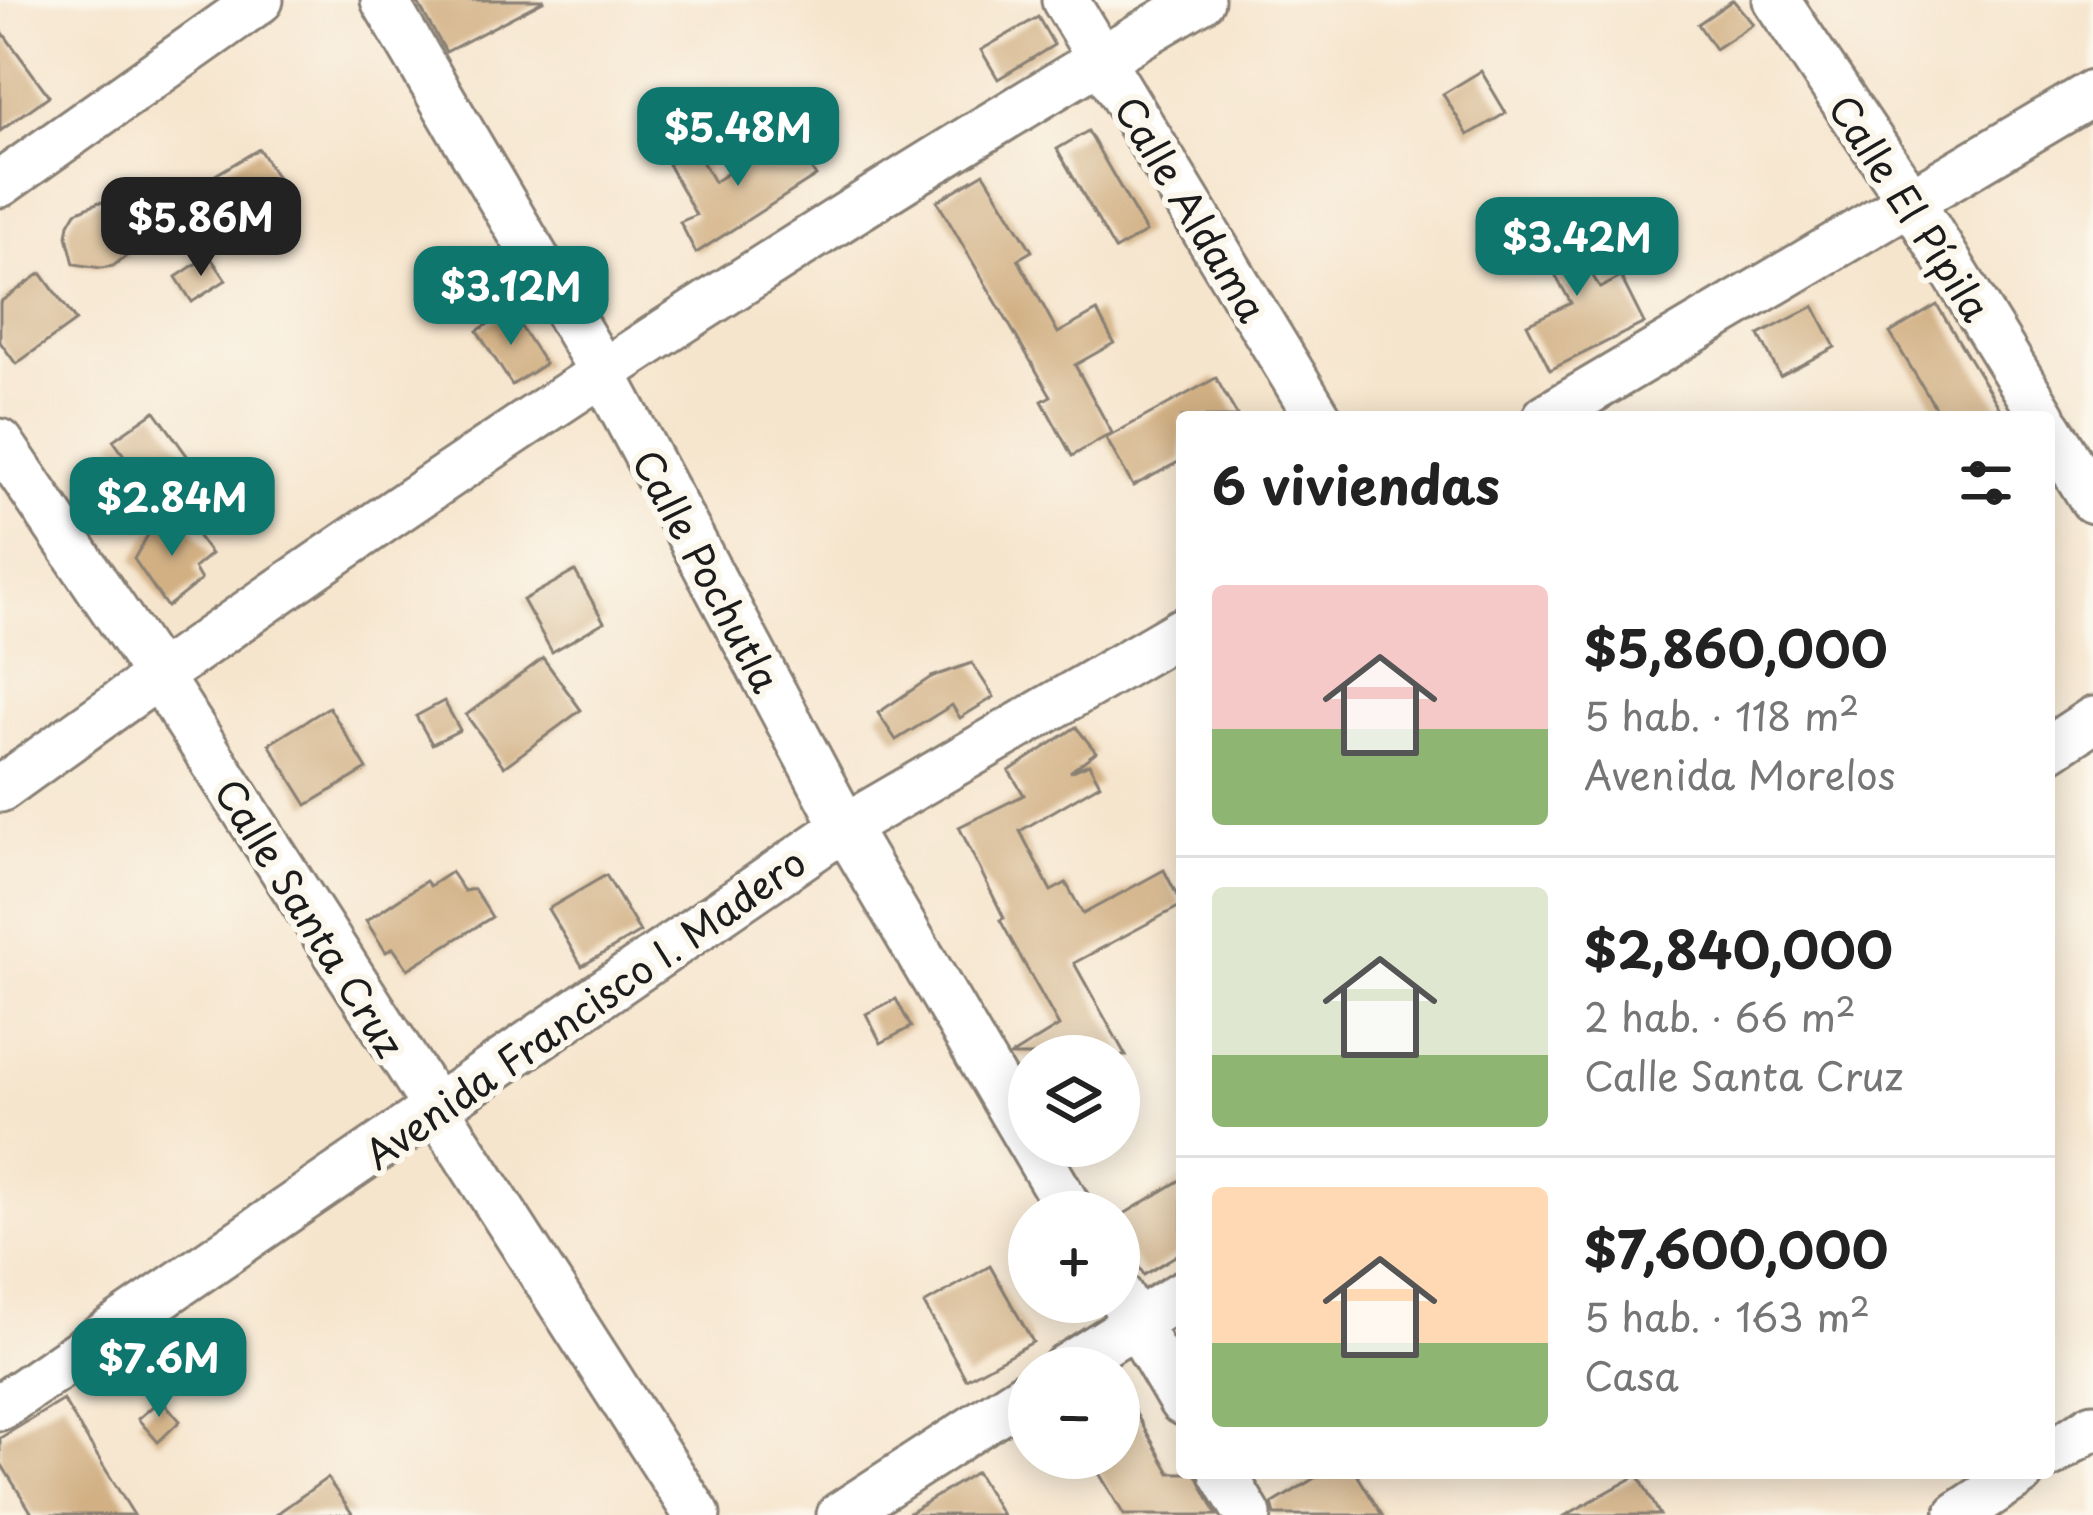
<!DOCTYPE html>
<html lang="es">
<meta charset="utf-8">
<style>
:root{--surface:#fff;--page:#f2f2f2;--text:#222;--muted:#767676;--line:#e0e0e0;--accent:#0f766e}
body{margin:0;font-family:"Playpen Sans",sans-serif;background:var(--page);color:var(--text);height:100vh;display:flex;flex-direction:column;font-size:45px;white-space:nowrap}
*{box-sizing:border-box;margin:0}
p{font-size:39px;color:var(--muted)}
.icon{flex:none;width:66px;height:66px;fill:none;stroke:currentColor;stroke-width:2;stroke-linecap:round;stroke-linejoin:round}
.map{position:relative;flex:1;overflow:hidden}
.details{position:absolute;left:1176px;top:411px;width:879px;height:1068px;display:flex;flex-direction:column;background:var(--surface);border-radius:12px;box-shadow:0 6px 30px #0003}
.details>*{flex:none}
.controls{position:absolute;left:1008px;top:1035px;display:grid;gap:24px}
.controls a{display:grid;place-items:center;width:132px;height:132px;border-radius:50%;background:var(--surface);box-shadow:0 6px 30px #0003;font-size:60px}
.price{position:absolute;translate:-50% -102px;padding:0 27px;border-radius:24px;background:var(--accent);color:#fff;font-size:39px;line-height:78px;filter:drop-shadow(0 3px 6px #0008)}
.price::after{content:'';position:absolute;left:50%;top:72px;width:36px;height:27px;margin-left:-18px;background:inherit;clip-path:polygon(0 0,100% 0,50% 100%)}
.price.current{background:#222;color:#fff}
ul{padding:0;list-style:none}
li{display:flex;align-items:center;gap:36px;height:300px;padding:0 36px}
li+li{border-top:3px solid var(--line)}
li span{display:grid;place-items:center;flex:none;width:336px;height:240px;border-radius:12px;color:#555}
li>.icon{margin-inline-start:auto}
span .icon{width:144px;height:144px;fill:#fffc;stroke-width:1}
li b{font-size:51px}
h2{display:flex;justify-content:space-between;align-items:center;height:144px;padding:0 36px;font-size:51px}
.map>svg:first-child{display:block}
.building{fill:#d2b084}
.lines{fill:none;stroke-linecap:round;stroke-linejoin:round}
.street-casing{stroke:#898074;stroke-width:51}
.street{stroke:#fff;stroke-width:45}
.labels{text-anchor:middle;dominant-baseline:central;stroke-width:12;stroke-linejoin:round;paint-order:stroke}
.street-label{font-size:39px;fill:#1c1c1c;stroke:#fbf7ec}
</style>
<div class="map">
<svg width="2093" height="1515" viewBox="0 0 2093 1515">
<rect width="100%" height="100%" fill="#fbf7ec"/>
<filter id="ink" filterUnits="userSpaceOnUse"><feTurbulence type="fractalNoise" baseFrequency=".00833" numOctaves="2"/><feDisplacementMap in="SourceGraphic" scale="24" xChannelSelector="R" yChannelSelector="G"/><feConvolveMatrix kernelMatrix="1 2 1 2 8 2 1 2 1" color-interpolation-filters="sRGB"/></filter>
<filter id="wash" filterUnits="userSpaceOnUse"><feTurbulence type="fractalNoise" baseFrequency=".004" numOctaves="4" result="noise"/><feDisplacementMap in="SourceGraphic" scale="48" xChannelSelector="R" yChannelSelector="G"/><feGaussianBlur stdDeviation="2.7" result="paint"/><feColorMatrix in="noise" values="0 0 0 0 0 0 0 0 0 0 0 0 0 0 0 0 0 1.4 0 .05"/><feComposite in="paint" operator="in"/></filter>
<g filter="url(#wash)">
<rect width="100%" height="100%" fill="#f6e5cd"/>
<g id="blocks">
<g class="building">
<polygon points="416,0 545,0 446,52"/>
<polygon points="1733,0 1753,24 1715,49 1698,24"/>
<polygon points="1038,17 1054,45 998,79 981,50"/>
<polygon points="0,29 49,96 0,131"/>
<polygon points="1481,71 1506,113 1468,135 1443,94"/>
<polygon points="1088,131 1146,232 1115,250 1057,149"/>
<polygon points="789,134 816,176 696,253 680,222 696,215 668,164 695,149 714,182"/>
<polygon points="259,149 285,191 238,219 212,177"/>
<polygon points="984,173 1032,251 1018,259 1058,333 1097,311 1114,343 1075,365 1112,433 1072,456 1042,401 1051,396 937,201"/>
<polygon points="99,202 112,204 130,223 133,235 129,254 113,266 101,268 74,264 67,236 69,224 76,212"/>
<polygon points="1551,205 1600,288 1621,277 1644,323 1550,370 1527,324 1571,303 1525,220"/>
<polygon points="209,255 226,280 192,302 176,277"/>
<polygon points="41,273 76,321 16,364 0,342 0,302"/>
<polygon points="1937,305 2005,417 1941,417 1890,333"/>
<polygon points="1814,306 1835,347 1780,376 1759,335"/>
<polygon points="510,310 545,364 512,385 477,331"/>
<polygon points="1216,378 1238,417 1182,417 1182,460 1133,486 1106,438"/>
<polygon points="155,411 188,457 146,486 113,440"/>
<polygon points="180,513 211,554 194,568 201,580 167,607 134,559 148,535"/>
<polygon points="575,571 604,622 552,652 523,600"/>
<polygon points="543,658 581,710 504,767 466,715"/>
<polygon points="972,663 994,697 960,718 952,705 896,740 878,713 931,677"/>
<polygon points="444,701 460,730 432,744 416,716"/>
<polygon points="329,707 367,769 307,805 269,744"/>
<polygon points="1076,727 1096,752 1070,772 1089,764 1100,784 1020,831 1051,891 1066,883 1083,914 1164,870 1182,905 1074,963 1126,1056 1010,1056 1059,1026 1000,920 1004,918 959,827 1024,795 1009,771"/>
<polygon points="451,872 464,891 474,889 492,917 408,969 393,948 386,952 366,921 426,881 430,886"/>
<polygon points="606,875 640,932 582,966 548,909"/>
<polygon points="896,999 911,1027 881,1043 866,1014"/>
<polygon points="1182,1179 1182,1252 1144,1275 1119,1235 1119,1217"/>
<polygon points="990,1266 1033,1342 966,1379 924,1304"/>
<polygon points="1119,1384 1170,1473 1196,1473 1217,1515 1124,1515 1090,1458 1119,1458"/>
<polygon points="161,1399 180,1421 158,1442 138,1419"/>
<polygon points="63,1400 106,1470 134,1515 33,1515 0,1462 0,1438"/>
<polygon points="976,1472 1002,1515 906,1515"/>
<polygon points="1323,1473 1356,1473 1382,1515 1275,1515 1272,1504"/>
<polygon points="1638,1475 1660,1515 1566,1515"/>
<polygon points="327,1478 353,1515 275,1515"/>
</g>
</g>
</g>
<g filter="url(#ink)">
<use href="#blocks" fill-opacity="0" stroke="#898074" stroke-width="3"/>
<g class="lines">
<g class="street-casing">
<g id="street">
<polyline points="384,0 602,371 845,827 1029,1141"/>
<polyline points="1065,0 1318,417"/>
<polyline points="1776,0 1911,201 2043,417"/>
<polyline points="0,184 260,0"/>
<polyline points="1546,417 2093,93"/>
<polyline points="2049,428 2093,500"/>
<polyline points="0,442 158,675 697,1515"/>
<polyline points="2049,749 2093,720"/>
<path d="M0 789C388 509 787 242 1201 0"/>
<polyline points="1032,1146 1071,1212"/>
<polyline points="1119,1294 1182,1402"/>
<polyline points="1065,1368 1182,1294"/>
<polyline points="0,1407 845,827 1182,631"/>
<polyline points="2049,1455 2093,1426"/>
<polyline points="1223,1473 1248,1515"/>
<polyline points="840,1515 1029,1392"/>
<polyline points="1958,1515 2021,1473"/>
</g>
</g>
<use href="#street" class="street"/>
</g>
</g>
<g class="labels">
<g class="street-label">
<text transform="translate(1911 207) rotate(57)">Calle El Pípila</text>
<text transform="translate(1192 208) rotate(59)">Calle Aldama</text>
<text transform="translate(708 570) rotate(62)">Calle Pochutla</text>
<text transform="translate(311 917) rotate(58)">Calle Santa Cruz</text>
<text transform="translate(584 1007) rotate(-35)">Avenida Francisco I. Madero</text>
</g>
</g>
</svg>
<div class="controls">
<a><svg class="icon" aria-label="layers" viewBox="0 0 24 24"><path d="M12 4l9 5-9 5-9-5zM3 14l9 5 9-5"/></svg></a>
<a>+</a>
<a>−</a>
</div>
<b class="price" style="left:738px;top:189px">$5.48M</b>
<b class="price current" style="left:201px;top:279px">$5.86M</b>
<b class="price" style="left:1577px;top:299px">$3.42M</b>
<b class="price" style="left:511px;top:348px">$3.12M</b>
<b class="price" style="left:172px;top:559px">$2.84M</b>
<b class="price" style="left:159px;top:1420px">$7.6M</b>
<section class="details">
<h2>6 viviendas<svg class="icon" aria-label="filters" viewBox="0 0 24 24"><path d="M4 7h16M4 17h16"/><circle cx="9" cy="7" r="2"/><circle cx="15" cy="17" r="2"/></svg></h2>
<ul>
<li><span style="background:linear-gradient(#f6c9c9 60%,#8fb573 0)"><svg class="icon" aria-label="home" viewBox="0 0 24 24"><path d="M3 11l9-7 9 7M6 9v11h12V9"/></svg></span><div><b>$5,860,000</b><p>5 hab. · 118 m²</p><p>Avenida Morelos</p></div></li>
<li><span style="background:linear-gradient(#dfe7d0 70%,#8fb573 0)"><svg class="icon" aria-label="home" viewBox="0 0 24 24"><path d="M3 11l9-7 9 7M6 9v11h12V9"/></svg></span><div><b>$2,840,000</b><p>2 hab. · 66 m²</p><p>Calle Santa Cruz</p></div></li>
<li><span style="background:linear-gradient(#ffd9b3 65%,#8fb573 0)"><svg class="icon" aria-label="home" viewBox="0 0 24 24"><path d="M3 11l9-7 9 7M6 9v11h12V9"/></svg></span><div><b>$7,600,000</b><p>5 hab. · 163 m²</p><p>Casa</p></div></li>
</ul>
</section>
</div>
